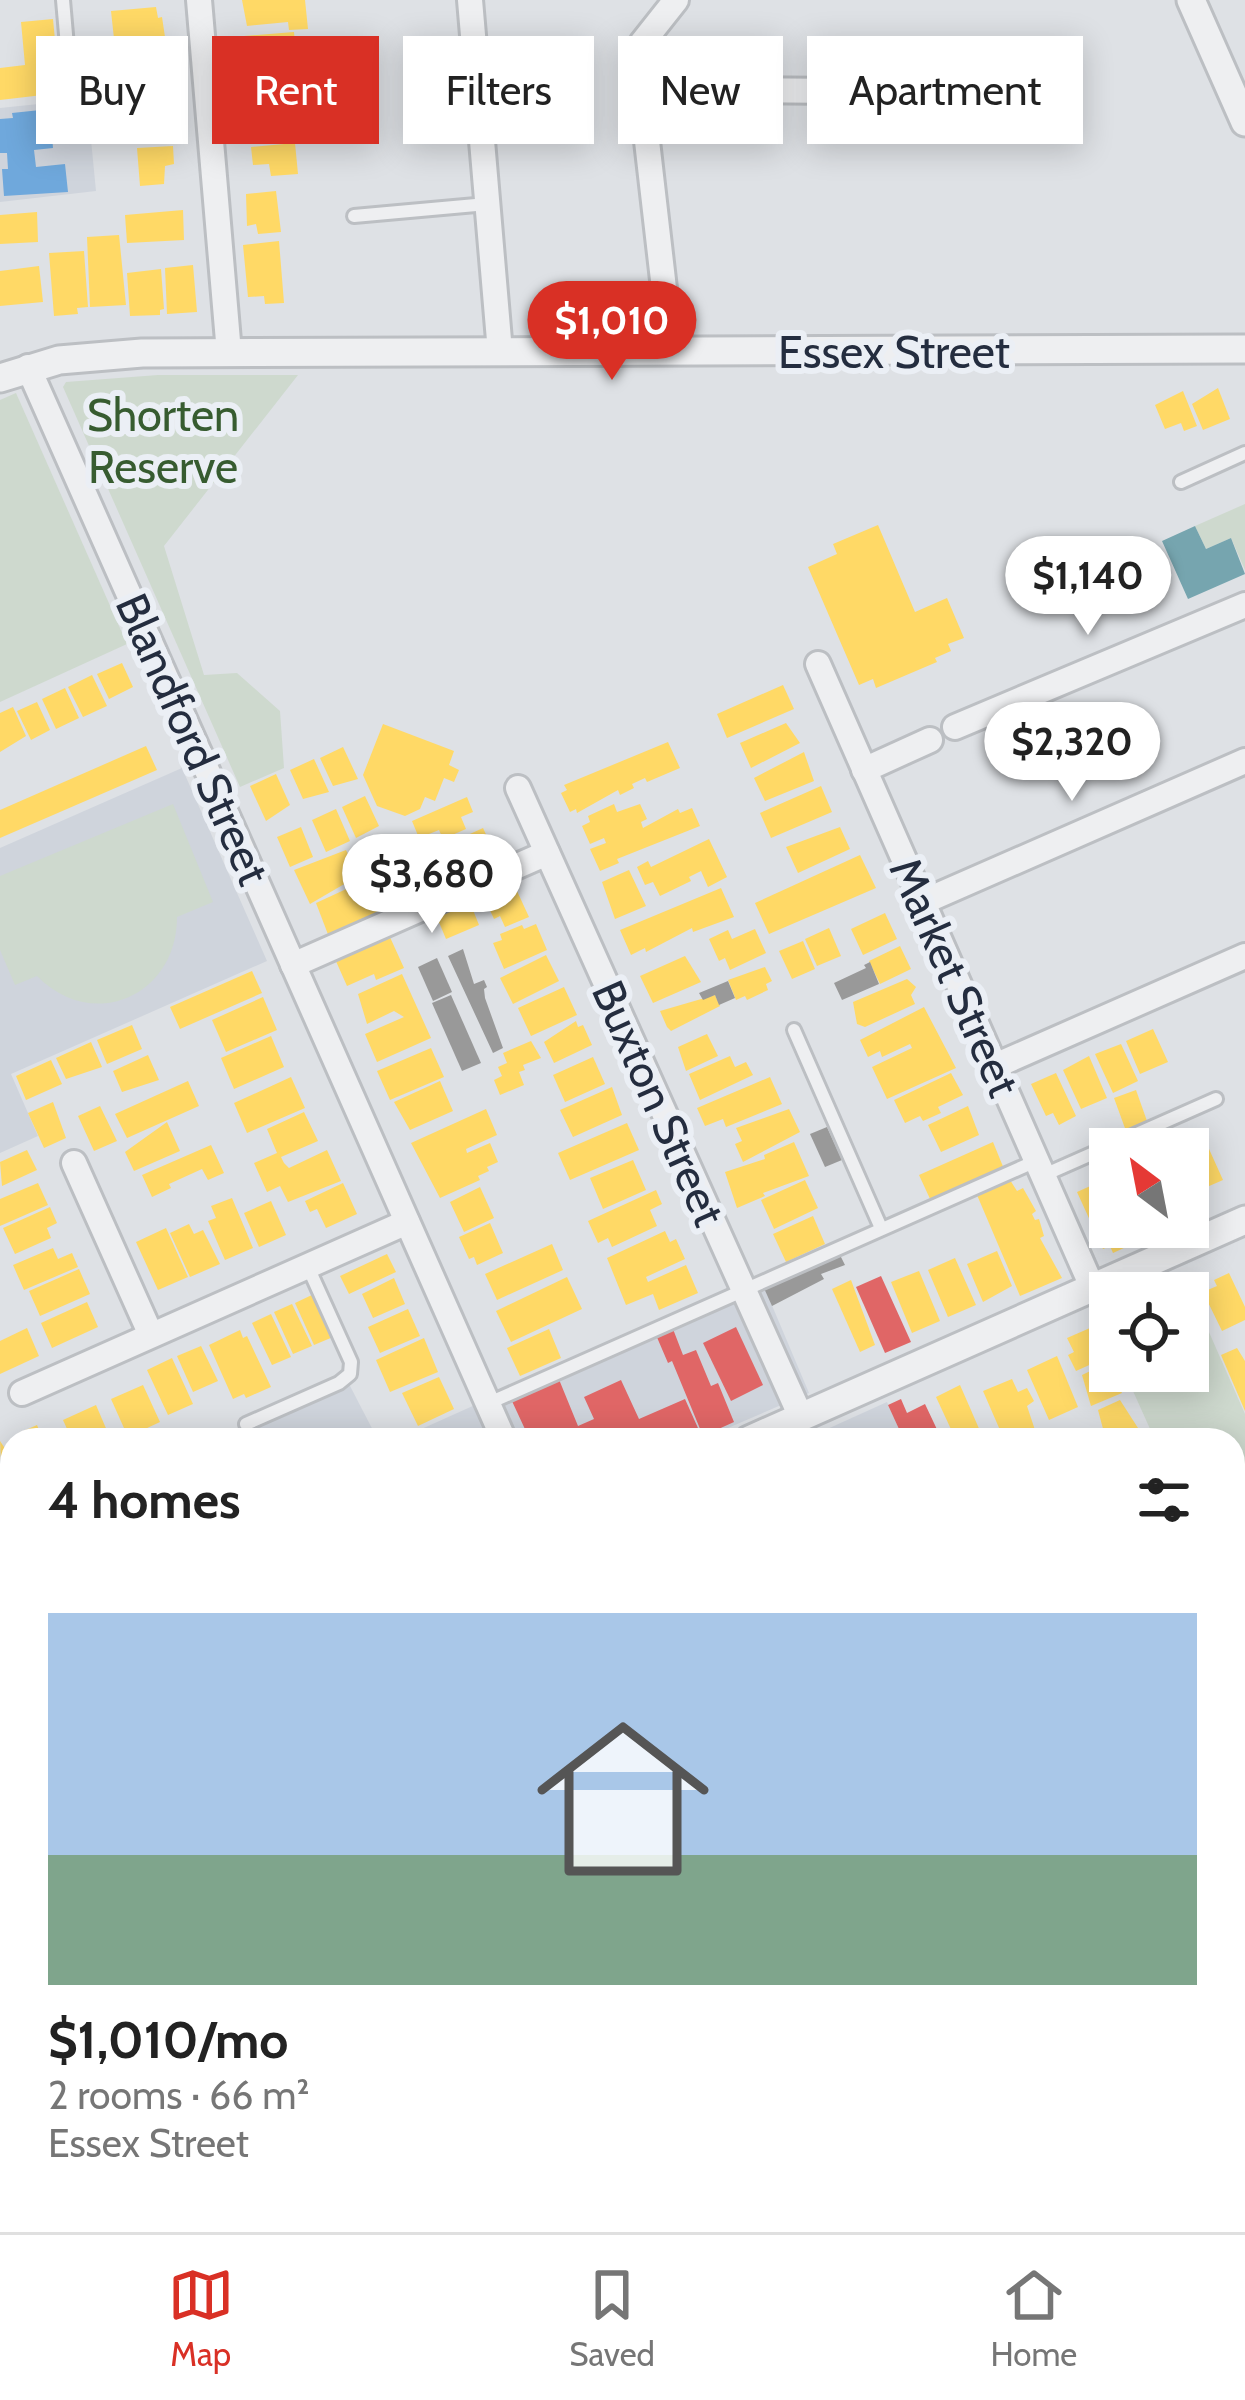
<!DOCTYPE html>
<meta charset="utf-8">
<style>
:root{--surface:#fff;--page:#f2f2f2;--text:#222;--muted:#767676;--line:#e0e0e0;--accent:#d93025}
body{margin:0;font-family:Cabin,sans-serif;background:var(--page);color:var(--text);height:100vh;display:flex;flex-direction:column;font-size:45px;white-space:nowrap}
*{box-sizing:border-box;margin:0}
p{font-size:39px;color:var(--muted)}
.icon{flex:none;width:66px;height:66px;fill:none;stroke:currentColor;stroke-width:2;stroke-linecap:round;stroke-linejoin:round}
.map{position:relative;flex:1;overflow:hidden}
.sheet{position:absolute;left:0px;top:1428px;width:1245px;height:804px;display:flex;flex-direction:column;background:var(--surface);border-radius:36px 36px 0 0;box-shadow:0 6px 30px #0003}
.sheet>*{flex:none}
.hud{position:absolute;left:36px;top:36px;width:1173px;height:108px;display:flex;gap:24px}
.needle{width:78px;rotate:328deg}
.buttons{position:absolute;left:1089px;top:1128px;display:grid;gap:24px}
.buttons a{display:grid;place-items:center;width:120px;height:120px;border-radius:0px;background:var(--surface);box-shadow:0 6px 30px #0003;font-size:60px}
.price{position:absolute;translate:-50% -102px;padding:0 27px;border-radius:42px;background:#fff;color:#222;font-size:39px;line-height:78px;filter:drop-shadow(0 3px 6px #0008)}
.price::after{content:'';position:absolute;left:50%;top:72px;width:36px;height:27px;margin-left:-18px;background:inherit;clip-path:polygon(0 0,100% 0,50% 100%)}
.price.selected{background:var(--accent);color:#fff}
ul{padding:0;list-style:none}
li{display:grid;align-content:center;gap:24px;height:636px;padding:0 48px}
li+li{border-top:3px solid var(--line)}
li span{display:grid;place-items:center;height:372px;border-radius:0px;color:#555}
li>.icon{margin-inline-start:auto}
span .icon{width:216px;height:216px;fill:#fffc;stroke-width:1}
li b{font-size:51px}
h2{display:flex;justify-content:space-between;align-items:center;height:144px;padding:0 48px;font-size:51px}
.chip{padding:0 42px;border-radius:0px;background:var(--surface);box-shadow:0 6px 30px #0003;font-size:42px;line-height:108px}
.chip.selected{background:var(--accent);color:#fff}
.menu{display:flex;justify-content:space-around;align-items:center;height:168px;border-top:3px solid var(--line);background:var(--surface);font-size:33px;color:var(--muted)}
.menu a{display:grid;justify-items:center;gap:6px}
.menu .selected{color:var(--accent)}
.map>svg:first-child{display:block}
.built{fill:#cfd4dc}
.green{fill:#ced9ce}
.homes{fill:#ffd966}
.shops{fill:#e06666}
.schools{fill:#6fa8dc}
.public{fill:#76a5af}
.industry{fill:#999}
.lines{fill:none;stroke-linecap:round;stroke-linejoin:round}
.service-casing{stroke:#bcbfc3;stroke-width:18}
.minor-casing{stroke:#bcbfc3;stroke-width:30}
.tertiary-casing{stroke:#bcbfc3;stroke-width:33}
.service{stroke:#eeeff1;stroke-width:12}
.minor{stroke:#eeeff1;stroke-width:24}
.tertiary{stroke:#eeeff1;stroke-width:27}
.labels{text-anchor:middle;dominant-baseline:central;stroke-width:12;stroke-linejoin:round;paint-order:stroke}
.street-label{font-size:45px;fill:#242d3f;stroke:#ebeff5}
.park-label{font-size:45px;fill:#375c30;stroke:#ebeff5}
</style>
<div class="map">
<svg width="1245" height="2232" viewBox="0 0 1245 2232">
<rect width="100%" height="100%" fill="#dee1e5"/>
<g class="built">
<polygon points="87,99 96,191 0,202 0,108"/>
<polygon points="182,768 267,961 11,1074 38,1136 0,1153 0,848"/>
<polygon points="760,1277 809,1393 700,1440 397,1440"/>
<polygon points="349,1384 378,1440 223,1440"/>
<polygon points="887,1402 904,1440 803,1440"/>
</g>
<g class="green">
<polygon points="158,375 298,375 164,546 204,675 237,673 280,711 284,768 240,787 63,387 66,382"/>
<polygon points="16,393 127,644 0,702 0,400"/>
<polygon points="1245,504 1245,570 1231,538 1206,549 1195,526"/>
<path d="M173 804 213 902 177 917C177 996 93 1033 37 976L15 985 0 950V876Z"/>
<polygon points="1183,1273 1245,1414 1245,1466 1233,1471 1233,1440 1155,1440 1124,1371 1188,1371 1188,1293 1138,1293"/>
</g>
<g class="homes">
<polygon points="242,0 305,0 308,29 289,30 288,22 247,26"/>
<polygon points="156,7 158,18 162,17 165,37 146,39 146,46 115,48 111,11"/>
<polygon points="53,19 60,93 0,100 0,68 25,65 21,22"/>
<polygon points="294,32 297,63 256,67 255,57 247,58 244,36"/>
<polygon points="147,60 148,68 166,67 168,86 153,87 154,95 123,98 122,85 115,86 113,63"/>
<polygon points="295,70 298,98 253,101 250,73"/>
<polygon points="163,99 164,106 170,107 173,124 152,126 153,137 128,139 124,102"/>
<polygon points="308,108 311,137 247,143 244,114"/>
<polygon points="295,143 298,174 271,176 269,164 253,165 251,147"/>
<polygon points="173,146 174,164 165,166 164,184 140,186 137,148"/>
<polygon points="276,191 281,232 258,234 256,224 247,226 246,194"/>
<polygon points="183,210 184,240 127,243 125,215"/>
<polygon points="37,212 38,242 0,244 0,215"/>
<polygon points="119,235 126,305 90,307 87,237"/>
<polygon points="279,241 284,303 265,304 264,296 248,297 243,245"/>
<polygon points="84,251 88,307 77,308 78,314 54,316 49,253"/>
<polygon points="193,265 197,312 167,314 165,268"/>
<polygon points="39,266 43,302 0,306 0,271"/>
<polygon points="161,269 164,309 160,310 160,315 130,316 127,273"/>
<polygon points="1218,388 1230,419 1203,430 1192,404"/>
<polygon points="1183,391 1197,426 1184,431 1181,423 1165,429 1155,405"/>
<polygon points="878,525 915,612 947,598 964,638 948,644 951,651 935,658 937,662 876,688 873,679 859,685 808,567 837,554 833,544"/>
<polygon points="122,663 133,687 109,699 97,674"/>
<polygon points="92,675 107,706 83,717 68,687"/>
<polygon points="783,685 794,709 727,738 717,714"/>
<polygon points="65,688 79,718 56,729 42,699"/>
<polygon points="37,702 50,730 31,740 17,711"/>
<polygon points="13,707 26,736 0,752 0,713"/>
<polygon points="786,723 800,743 751,768 740,743"/>
<polygon points="383,724 454,751 449,765 459,770 454,782 444,778 435,801 425,797 420,809 405,816 377,806 363,775"/>
<polygon points="668,742 680,768 647,782 645,778 632,784 634,788 620,795 618,790 577,813 576,809 570,812 561,793 567,790 564,785"/>
<polygon points="146,746 157,770 0,838 0,810"/>
<polygon points="343,747 358,779 333,786 320,758"/>
<polygon points="804,752 814,781 765,801 754,778"/>
<polygon points="314,759 329,792 303,799 290,770"/>
<polygon points="276,774 290,805 266,821 250,786"/>
<polygon points="821,786 832,812 771,838 760,813"/>
<polygon points="365,796 379,826 356,838 342,807"/>
<polygon points="467,797 473,812 461,817 466,829 443,839 439,830 419,838 412,821"/>
<polygon points="614,804 617,812 640,804 647,819 641,822 643,828 678,809 680,813 692,808 700,826 617,859 619,863 600,871 590,849 606,843 604,838 590,844 582,826 590,822 588,816"/>
<polygon points="336,809 350,841 326,852 312,820"/>
<polygon points="301,827 313,857 290,867 277,837"/>
<polygon points="840,827 850,849 798,873 786,847"/>
<polygon points="483,828 491,845 454,861 458,869 439,877 428,853"/>
<polygon points="709,839 727,877 708,887 701,871 689,877 691,881 660,896 653,882 645,885 637,867 648,861 651,867"/>
<polygon points="346,850 358,876 310,904 294,870"/>
<polygon points="860,855 876,888 769,934 755,903"/>
<polygon points="629,870 646,906 615,919 602,882"/>
<polygon points="511,878 529,917 505,927 500,916 494,919 481,891"/>
<polygon points="368,879 383,913 329,937 316,903"/>
<polygon points="721,888 734,917 693,932 692,928 646,952 645,948 631,955 620,930"/>
<polygon points="469,900 479,925 446,939 436,915"/>
<polygon points="885,913 897,939 863,955 851,929"/>
<polygon points="536,924 547,950 504,969 493,943 502,940 500,934 522,925 524,929"/>
<polygon points="829,928 841,956 817,966 805,939"/>
<polygon points="755,929 766,953 730,970 725,958 719,961 709,939 728,930 732,939"/>
<polygon points="389,935 404,968 376,980 374,974 347,986 335,959"/>
<polygon points="803,941 815,969 792,979 779,951"/>
<polygon points="900,946 911,969 880,984 869,961"/>
<polygon points="546,955 559,981 513,1004 500,978"/>
<polygon points="685,956 701,982 653,1003 640,976"/>
<polygon points="765,967 772,981 766,984 768,990 747,1000 745,996 736,1000 728,980"/>
<polygon points="252,971 262,993 180,1029 170,1007"/>
<polygon points="402,974 431,1038 377,1062 365,1034 404,1017 394,1011 367,1024 358,994"/>
<polygon points="907,979 916,987 911,995 915,1004 865,1027 857,1024 853,1002"/>
<polygon points="564,987 577,1015 531,1036 518,1008"/>
<polygon points="715,995 720,1006 671,1031 667,1027 660,1011"/>
<polygon points="263,997 277,1030 226,1052 212,1020"/>
<polygon points="924,1007 956,1068 887,1099 872,1067 912,1048 910,1044 882,1057 880,1051 868,1057 860,1040"/>
<polygon points="576,1021 578,1027 583,1025 592,1045 554,1063 544,1042"/>
<polygon points="132,1025 142,1049 107,1064 97,1040"/>
<polygon points="1153,1029 1168,1062 1140,1074 1126,1041"/>
<polygon points="707,1034 718,1056 686,1071 678,1047"/>
<polygon points="271,1036 284,1067 234,1089 221,1058"/>
<polygon points="531,1041 541,1058 523,1065 525,1070 519,1072 524,1085 500,1095 494,1080 502,1076 498,1067 507,1063 503,1053"/>
<polygon points="91,1042 102,1067 66,1079 56,1058"/>
<polygon points="1121,1044 1138,1081 1113,1093 1095,1054"/>
<polygon points="431,1048 444,1077 390,1100 377,1071"/>
<polygon points="148,1055 159,1080 122,1092 113,1071"/>
<polygon points="730,1056 735,1067 746,1062 753,1075 700,1100 689,1074"/>
<polygon points="1089,1056 1107,1098 1081,1109 1063,1070"/>
<polygon points="593,1057 605,1084 565,1102 553,1075"/>
<polygon points="51,1060 62,1084 26,1100 16,1076"/>
<polygon points="951,1073 963,1095 938,1107 941,1113 923,1121 920,1116 905,1123 894,1100"/>
<polygon points="1056,1073 1076,1116 1059,1125 1053,1113 1046,1116 1031,1084"/>
<polygon points="291,1077 305,1108 247,1133 234,1103"/>
<polygon points="770,1077 782,1104 726,1127 723,1119 705,1126 697,1108"/>
<polygon points="188,1081 199,1106 127,1138 115,1114"/>
<polygon points="440,1081 453,1111 410,1130 394,1102"/>
<polygon points="612,1087 622,1115 573,1137 560,1110"/>
<polygon points="1136,1090 1147,1121 1126,1131 1114,1098"/>
<polygon points="53,1102 66,1138 44,1148 28,1113"/>
<polygon points="100,1106 117,1141 94,1151 78,1116"/>
<polygon points="968,1106 979,1135 941,1152 928,1125"/>
<polygon points="486,1109 497,1135 466,1149 467,1153 490,1143 498,1162 487,1167 489,1171 478,1176 480,1180 440,1198 411,1143"/>
<polygon points="789,1109 800,1132 743,1162 735,1144 742,1141 736,1128"/>
<polygon points="304,1112 318,1141 281,1157 284,1163 289,1168 327,1150 341,1181 288,1202 280,1186 267,1192 254,1163 277,1153 267,1129"/>
<polygon points="167,1122 180,1151 134,1171 125,1152"/>
<polygon points="627,1123 639,1150 570,1180 558,1153"/>
<polygon points="1200,1129 1223,1180 1200,1190 1188,1163 1188,1149 1182,1149 1177,1139"/>
<polygon points="794,1142 809,1176 763,1193 765,1196 737,1208 725,1172 765,1159 764,1155"/>
<polygon points="993,1142 1004,1169 931,1201 919,1175"/>
<polygon points="211,1145 224,1173 208,1180 202,1169 169,1184 171,1188 152,1197 142,1175"/>
<polygon points="27,1150 37,1170 2,1186 0,1162"/>
<polygon points="633,1160 646,1190 603,1209 590,1178"/>
<polygon points="1106,1179 1110,1189 1110,1227 1127,1227 1131,1235 1123,1239 1126,1247 1113,1253 1110,1246 1103,1249 1077,1192"/>
<polygon points="805,1180 818,1208 774,1229 761,1200"/>
<polygon points="1010,1180 1017,1191 1023,1188 1036,1211 1032,1214 1035,1220 1039,1219 1044,1236 1040,1238 1062,1278 1020,1296 977,1195"/>
<polygon points="38,1183 48,1205 0,1226 0,1199"/>
<polygon points="343,1183 357,1214 326,1228 317,1209 310,1212 305,1201"/>
<polygon points="480,1187 494,1218 464,1232 450,1202"/>
<polygon points="656,1190 662,1204 650,1210 657,1226 612,1247 608,1238 598,1243 588,1221"/>
<polygon points="232,1198 253,1248 225,1260 208,1221 216,1218 211,1206"/>
<polygon points="271,1201 286,1235 259,1247 244,1213"/>
<polygon points="50,1207 57,1223 47,1228 51,1238 15,1254 3,1228"/>
<polygon points="813,1216 825,1244 786,1262 773,1234"/>
<polygon points="490,1223 503,1253 477,1265 474,1257 469,1259 459,1237"/>
<polygon points="189,1224 194,1234 203,1230 220,1264 190,1277 170,1233"/>
<polygon points="166,1228 188,1277 158,1290 136,1242"/>
<polygon points="665,1231 670,1242 676,1239 685,1259 646,1277 648,1282 686,1265 698,1293 659,1310 653,1294 626,1305 607,1258"/>
<polygon points="552,1244 563,1270 497,1300 485,1274"/>
<polygon points="53,1248 58,1259 72,1253 78,1267 24,1290 13,1265"/>
<polygon points="997,1251 1012,1286 983,1302 967,1264"/>
<polygon points="387,1254 396,1272 349,1294 340,1276"/>
<polygon points="955,1258 976,1305 948,1317 928,1270"/>
<polygon points="79,1269 90,1294 40,1316 29,1291"/>
<polygon points="919,1271 940,1321 912,1333 891,1282"/>
<polygon points="1229,1273 1245,1307 1245,1320 1222,1331 1203,1292 1217,1286 1214,1280"/>
<polygon points="567,1277 582,1309 511,1342 496,1311"/>
<polygon points="394,1278 405,1304 373,1318 362,1294"/>
<polygon points="851,1280 875,1345 860,1352 832,1289"/>
<polygon points="314,1294 333,1337 314,1345 295,1303"/>
<polygon points="87,1302 98,1327 52,1348 41,1323"/>
<polygon points="292,1304 312,1346 293,1354 274,1312"/>
<polygon points="408,1309 420,1336 380,1353 368,1327"/>
<polygon points="271,1314 291,1357 272,1365 252,1323"/>
<polygon points="27,1328 39,1356 0,1374 0,1341"/>
<polygon points="1090,1328 1107,1357 1076,1371 1068,1355 1074,1352 1067,1338"/>
<polygon points="549,1329 561,1358 520,1376 507,1348"/>
<polygon points="240,1330 243,1338 247,1336 271,1387 246,1398 244,1394 233,1399 209,1345"/>
<polygon points="424,1338 438,1372 390,1392 376,1360"/>
<polygon points="201,1346 218,1381 193,1392 177,1356"/>
<polygon points="1237,1348 1245,1361 1245,1411 1221,1355"/>
<polygon points="1057,1356 1078,1407 1049,1420 1027,1370"/>
<polygon points="172,1358 193,1404 168,1415 147,1370"/>
<polygon points="1105,1364 1122,1393 1091,1406 1082,1375"/>
<polygon points="439,1377 454,1409 418,1426 402,1393"/>
<polygon points="1012,1379 1018,1392 1027,1388 1034,1401 1027,1406 1035,1430 1019,1438 1016,1434 1003,1437 983,1391"/>
<polygon points="143,1385 160,1422 128,1437 111,1399"/>
<polygon points="960,1385 984,1440 956,1440 936,1397"/>
<polygon points="1120,1400 1138,1428 1106,1440 1098,1410"/>
<polygon points="96,1405 111,1440 72,1440 63,1420"/>
<polygon points="37,1425 41,1435 55,1429 61,1440 22,1440 19,1433"/>
<polygon points="0,1441 12,1459 12,1498 3,1502"/>
<polygon points="1233,1513 1245,1539 1245,1598 1233,1570"/>
<polygon points="12,1810 12,1861 6,1864 0,1850 0,1815"/>
<polygon points="1233,1998 1245,2026 1245,2066 1233,2039"/>
<polygon points="12,1999 12,2054 7,2056 0,2040 0,2004"/>
<polygon points="12,2173 12,2220 36,2220 31,2232 6,2232 0,2218 0,2178"/>
<polygon points="1245,2192 1245,2232 1232,2232 1227,2220 1233,2220 1233,2197"/>
<polygon points="403,2220 426,2220 432,2232 400,2232 396,2223"/>
<polygon points="718,2220 760,2220 765,2232 707,2232 704,2226"/>
<polygon points="763,2220 796,2220 801,2232 769,2232"/>
<polygon points="1054,2220 1086,2220 1091,2232 1059,2232"/>
<polygon points="1182,2220 1219,2220 1222,2229 1220,2232 1187,2232"/>
</g>
<g class="shops">
<polygon points="881,1276 911,1342 885,1353 856,1287"/>
<polygon points="736,1327 763,1385 731,1401 703,1343"/>
<polygon points="673,1329 683,1355 696,1350 711,1386 718,1383 734,1422 703,1436 672,1361 668,1363 656,1335"/>
<polygon points="558,1377 578,1426 594,1419 584,1397 621,1380 639,1419 685,1399 702,1437 530,1440 511,1399"/>
<polygon points="901,1399 907,1413 925,1404 942,1440 904,1440 888,1405"/>
<polygon points="12,1704 12,1741 5,1744 0,1733 0,1710"/>
</g>
<polygon class="schools" points="50,109 53,148 34,150 36,167 65,164 68,192 4,196 2,169 8,169 7,153 0,153 0,119 13,118 12,113"/>
<polygon class="public" points="1195,526 1206,549 1231,538 1245,574 1188,599 1162,541"/>
<g class="industry">
<polygon points="463,949 474,984 484,980 487,987 484,989 485,998 503,1048 493,1053 448,956"/>
<polygon points="437,958 452,992 433,1001 418,967"/>
<polygon points="870,962 879,984 842,1000 834,983 866,968 864,965"/>
<polygon points="728,981 735,998 719,1005 715,995 703,1000 699,993"/>
<polygon points="451,995 481,1063 462,1071 432,1003"/>
<polygon points="827,1127 842,1160 825,1167 810,1134"/>
<polygon points="839,1253 845,1265 821,1274 824,1279 772,1306 763,1286"/>
</g>
<g class="lines">
<g class="service-casing">
<g id="service">
<polyline points="63,0 71,92"/>
<polyline points="354,216 487,204"/>
<polyline points="1181,482 1245,453"/>
<polyline points="794,1030 881,1228"/>
<polyline points="1044,1175 1216,1099"/>
<polyline points="489,1403 1036,1161"/>
<polyline points="246,1424 339,1383 350,1374 351,1362 308,1267"/>
<polyline points="0,1946 12,1940"/>
<polyline points="171,2232 198,2220"/>
<polyline points="986,2232 1013,2220"/>
</g>
</g>
<g class="minor-casing">
<g id="minor">
<polyline points="199,0 229,353"/>
<polyline points="470,0 500,352"/>
<polyline points="676,0 642,43 638,63 669,332 678,352"/>
<polyline points="641,89 944,92 985,99"/>
<polyline points="28,367 504,1440"/>
<polyline points="818,664 1093,1289"/>
<polyline points="955,727 1245,605"/>
<polyline points="864,770 930,740"/>
<polyline points="518,788 801,1417"/>
<polyline points="923,902 1245,761"/>
<polyline points="293,965 547,853"/>
<polyline points="995,1066 1245,956"/>
<polyline points="74,1163 151,1335"/>
<polyline points="22,1393 407,1222"/>
<polyline points="1233,1730 1245,1724"/>
<polyline points="0,2126 12,2120"/>
<polyline points="318,2220 323,2232"/>
<polyline points="1111,2220 1116,2232"/>
<polyline points="580,2232 607,2220"/>
</g>
</g>
<g class="tertiary-casing">
<g id="tertiary">
<polyline points="1191,0 1245,122"/>
<polyline points="0,378 59,360 142,353 1245,349"/>
<polyline points="749,1440 1245,1220"/>
<polyline points="0,1773 12,1768"/>
</g>
</g>
<use href="#service" class="service"/>
<use href="#minor" class="minor"/>
<use href="#tertiary" class="tertiary"/>
</g>
<g class="labels">
<g class="street-label">
<text x="894" y="352">Essex Street</text>
<text transform="translate(193 739) rotate(66)">Blandford Street</text>
<text transform="translate(955 977) rotate(66)">Market Street</text>
<text transform="translate(659 1103) rotate(66)">Buxton Street</text>
</g>
<g class="park-label">
<text x="163" y="415">Shorten<tspan x="163" dy="52">Reserve</tspan></text>
</g>
</g>
</svg>
<div class="buttons">
<a><svg class="needle" viewBox="-14 -14 28 28"><path d="M0-13l5 13h-10z" fill="#e53935"/><path d="M0 13l5-13h-10z" fill="#767676"/></svg></a>
<a><svg class="icon" aria-label="locate" viewBox="0 0 24 24"><circle cx="12" cy="12" r="6"/><path d="M12 2v4M12 18v4M2 12h4M18 12h4"/></svg></a>
</div>
<b class="price selected" style="left:612px;top:383px">$1,010</b>
<b class="price" style="left:1088px;top:638px">$1,140</b>
<b class="price" style="left:1072px;top:804px">$2,320</b>
<b class="price" style="left:432px;top:936px">$3,680</b>
<div class="hud">
<a class="chip">Buy</a>
<a class="chip selected">Rent</a>
<a class="chip">Filters</a>
<a class="chip">New</a>
<a class="chip">Apartment</a>
</div>
<section class="sheet">
<h2>4 homes<svg class="icon" aria-label="filters" viewBox="0 0 24 24"><path d="M4 7h16M4 17h16"/><circle cx="9" cy="7" r="2"/><circle cx="15" cy="17" r="2"/></svg></h2>
<ul>
<li><span style="background:linear-gradient(#a9c7e8 65%,#7fa58c 0)"><svg class="icon" aria-label="home" viewBox="0 0 24 24"><path d="M3 11l9-7 9 7M6 9v11h12V9"/></svg></span><div><b>$1,010/mo</b><p>2 rooms · 66 m²</p><p>Essex Street</p></div></li>
</ul>
</section>
</div>
<nav class="menu">
<a class="selected"><svg class="icon" aria-label="map" viewBox="0 0 24 24"><path d="M3 6l6-2 6 2 6-2v14l-6 2-6-2-6 2zM9 4v14M15 6v14"/></svg>Map</a>
<a><svg class="icon" aria-label="saved" viewBox="0 0 24 24"><path d="M7 4h10v16l-5-4-5 4z"/></svg>Saved</a>
<a><svg class="icon" aria-label="home" viewBox="0 0 24 24"><path d="M3 11l9-7 9 7M6 9v11h12V9"/></svg>Home</a>
</nav>
